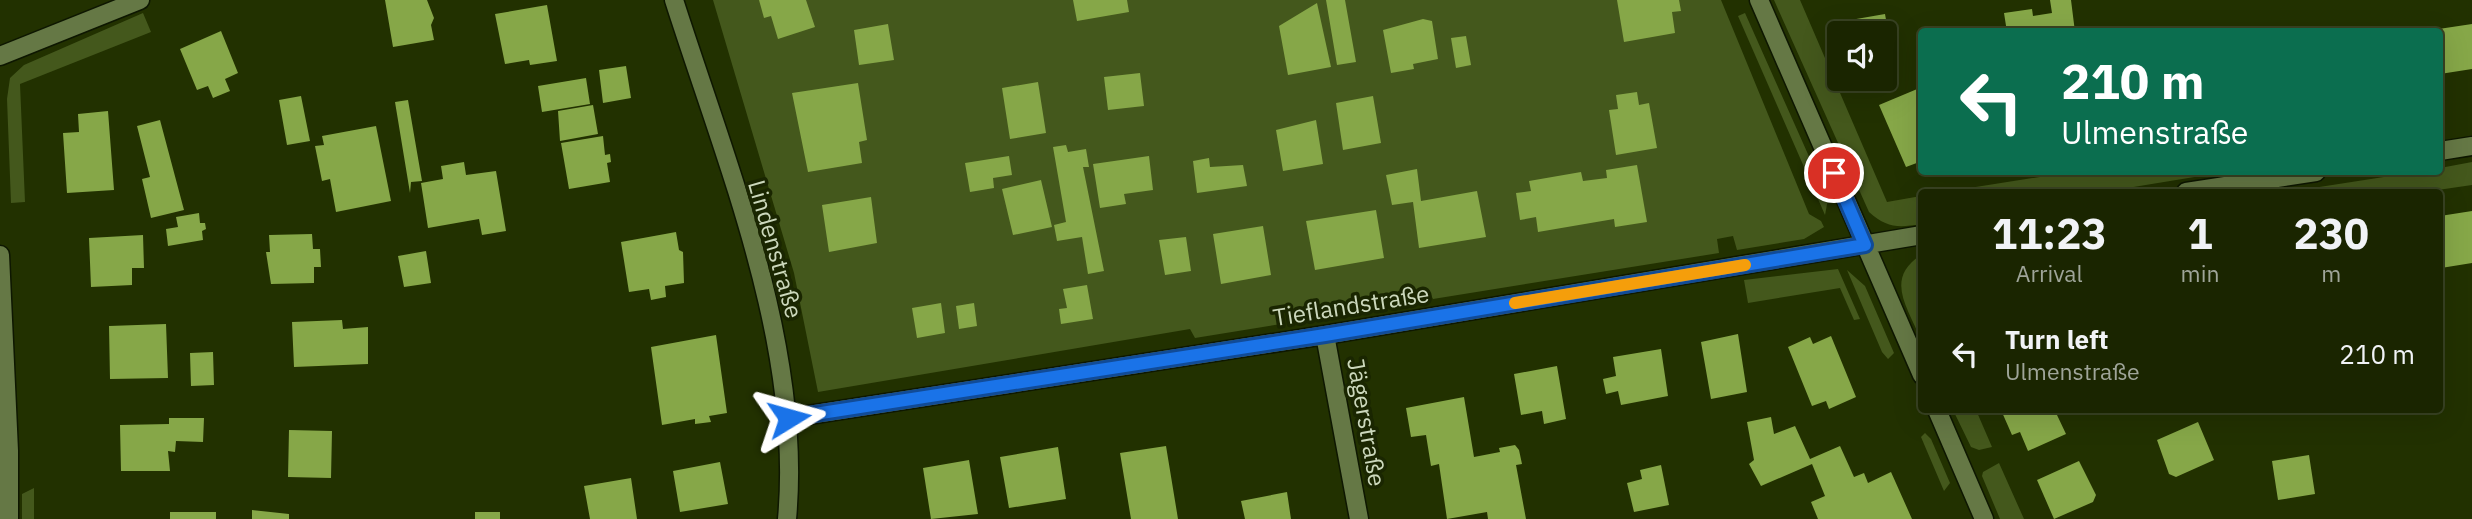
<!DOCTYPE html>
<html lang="en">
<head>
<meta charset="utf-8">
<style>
  :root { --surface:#1a2500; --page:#232d0a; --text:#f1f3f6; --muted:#9fa599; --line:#384222 }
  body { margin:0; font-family:"IBM Plex Sans",sans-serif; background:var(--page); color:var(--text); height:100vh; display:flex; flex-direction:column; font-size:26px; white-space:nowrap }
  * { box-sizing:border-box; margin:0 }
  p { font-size:23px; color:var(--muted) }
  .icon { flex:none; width:38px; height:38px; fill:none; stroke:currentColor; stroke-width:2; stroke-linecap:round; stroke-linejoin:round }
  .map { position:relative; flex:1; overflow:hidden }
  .sheet { position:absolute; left:1918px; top:189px; width:525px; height:224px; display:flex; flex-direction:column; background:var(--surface); border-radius:7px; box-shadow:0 7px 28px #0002,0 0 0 2px var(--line) }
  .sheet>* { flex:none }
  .top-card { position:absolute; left:1918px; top:28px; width:525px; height:147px; border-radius:7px; box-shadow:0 7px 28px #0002,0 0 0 2px var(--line); background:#0b6e4f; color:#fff; overflow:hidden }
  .fabs { position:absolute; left:1827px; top:21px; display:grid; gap:14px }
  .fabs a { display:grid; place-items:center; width:70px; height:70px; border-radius:7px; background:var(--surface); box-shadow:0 7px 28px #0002,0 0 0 2px var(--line); font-size:35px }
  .pin { position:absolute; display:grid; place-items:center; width:60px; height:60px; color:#fff; margin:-30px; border:4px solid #fff; border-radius:50%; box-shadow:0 2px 7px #0007 }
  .me { position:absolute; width:77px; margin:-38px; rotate:82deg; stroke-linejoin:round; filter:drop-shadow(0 0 5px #0008) }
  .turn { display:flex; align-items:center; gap:24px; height:147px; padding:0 28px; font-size:32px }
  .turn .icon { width:91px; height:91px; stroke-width:2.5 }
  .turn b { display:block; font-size:49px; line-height:60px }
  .eta { display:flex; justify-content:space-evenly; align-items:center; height:119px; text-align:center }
  .eta b { font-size:42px; font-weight:800; line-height:49px }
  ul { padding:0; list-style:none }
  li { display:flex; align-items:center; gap:21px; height:91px; padding:0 28px }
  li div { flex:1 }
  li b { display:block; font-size:26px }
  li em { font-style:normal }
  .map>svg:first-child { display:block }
  .green { fill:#44581c }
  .building { fill:#86a748 }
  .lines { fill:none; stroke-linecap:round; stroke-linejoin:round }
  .street-casing { stroke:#0e1701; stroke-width:21 }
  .secondary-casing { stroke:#0e1701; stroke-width:21 }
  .street { stroke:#657845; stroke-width:18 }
  .secondary { stroke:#657845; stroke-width:18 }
  .route-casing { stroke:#114b97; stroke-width:18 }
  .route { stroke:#1a73e8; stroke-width:12 }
  .slow { stroke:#f59e0b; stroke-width:12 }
  .labels { text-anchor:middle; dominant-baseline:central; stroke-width:7; stroke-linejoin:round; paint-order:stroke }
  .street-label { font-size:24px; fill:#ccd8bc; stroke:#1a2601 }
</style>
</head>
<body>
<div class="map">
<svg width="2472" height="519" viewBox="0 0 2472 519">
  <rect width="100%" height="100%" fill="#223100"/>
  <!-- green -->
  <path class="green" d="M713,0h1008l88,214 12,7 3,6 -20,12 -67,11 -4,-14 -16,3 2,14 -286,46 -5,-10 -42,7 -2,11 -84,13 -3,-9 -15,2 -1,11 -86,14 -5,-9 -372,63 -24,-119z
    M1774,0h26l87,202 34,-6v28c-23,4 -34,4 -52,-12z
    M143,13l8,19 -131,52 5,118 -14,1 -4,-104 3,-21 14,-13z
    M1745,13l83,186 -3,16 -87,-199z
    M2472,162v23l-48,7h-137l129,-20h24v-4z
    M2071,172h154l-122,20h-159z
    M1921,255v20l-3,1 3,9v55c-13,-33 -37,-61 0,-85z
    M1838,269l22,50 -6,1 -14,-32 -92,15 -4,-23z
    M1847,270l18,16 29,67 -6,6 -6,-7z
    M1953,410h23l16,37 -13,3 -8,-3z
    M1925,433l6,6 19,44 -6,8 -23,-54z
    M1999,463l25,56h-24l-18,-43 1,-4z
    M34,488v31h-12v-25z"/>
  <!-- building -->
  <path class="building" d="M385,0h42l7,18 -3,7 3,15 -41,7z
    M759,0h47l9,27 -37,12 -7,-23 -7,2z
    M1073,0h54l2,12 -52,9z
    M1326,0h19l11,62 -19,3z
    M1617,0h62l2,11 -9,1 3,21 -51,9z
    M2050,0h21l4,32h-68l-3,-19 28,-4 1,7 19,-3z
    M1317,3l14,64 -43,8 -9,-49z
    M547,5l10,56 -27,4 -1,-5 -24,4 -10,-50z
    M1885,14l6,34 -6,1v-16h-44l-2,-11z
    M1423,19l9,2 6,38 -25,5 1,5 -23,4 -8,-43z
    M888,24l6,36 -35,5 -5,-35z
    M2472,24v45l-32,5v-42l-8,-2z
    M221,31l17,42 -13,6 5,12 -17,7 -5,-12 -11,4 -17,-41z
    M1466,36l5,29 -15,3 -5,-30z
    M626,66l5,32 -28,5 -4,-33z
    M1140,73l4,33 -36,4 -4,-33z
    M586,78l4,26 -48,8 -4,-26z
    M1038,82l8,51 -36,6 -8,-51z
    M858,83l9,57 -8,2 3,21 -54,9 -16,-79z
    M1922,87v74l-16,6 -27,-62z
    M1637,92l2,13 10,-2 8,45 -41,7 -7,-45 9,-1 -2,-14z
    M301,96l9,45 -23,4 -8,-45z
    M1373,96l8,47 -38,7 -7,-47z
    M408,100l14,81 -11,1 -1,11 -15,-91z
    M593,105l5,29 -38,7 -2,-30z
    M108,111l6,79 -47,3 -4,-60 16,-1 -1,-18z
    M160,120l24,90 -33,8 -9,-39 8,-2 -13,-51z
    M1316,120l7,44 -40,7 -7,-41z
    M376,126l15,75 -55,11 -6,-33 -8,2 -7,-35 9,-1 -2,-9z
    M603,136l2,19 5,-1 1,8 -4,1 3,19 -41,7 -8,-46z
    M1066,145l2,7 18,-3 3,18h-6l21,104 -16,3 -6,-37 -25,4 -3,-16 12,-3 -13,-75z
    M1009,156l3,19 -19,3 1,10 -24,4 -5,-29z
    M1149,156l4,34 -29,4 2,10 -26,4 -7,-44z
    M1209,158l1,9 33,-2 4,21 -50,7 -4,-32z
    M464,162l2,13 30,-4 10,60 -24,4 -3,-16 -51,9 -7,-45 22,-4 -2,-13z
    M1637,165l10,57 -32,5 -1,-8 -76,13 -2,-15 -16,3 -4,-27 15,-2 -2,-10 52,-9 2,9 24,-3 -1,-8z
    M1417,169l4,32 56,-10 9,46 -67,11 -6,-46 -21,3 -6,-30z
    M1041,180l11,47 -39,8 -11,-46z
    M871,197l6,46 -48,9 -7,-47z
    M1376,210l8,48 -69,12 -9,-49z
    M2472,211v52l-31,5 -1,-52z
    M199,213l1,10h5l1,6 -4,2 1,9 -35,6 -2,-17 12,-2 -2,-10z
    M1263,226l8,49 -50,9 -8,-50z
    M676,232l3,18 4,2 1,31 -19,3 1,11 -15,3 -2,-11 -20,3 -8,-50z
    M312,234l1,15h7l1,18h-7v16l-43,1 -5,-32h4l-1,-17z
    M143,235l1,33h-12v17l-41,2 -2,-49z
    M1186,237l5,34 -26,4 -6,-35z
    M426,251l5,32 -27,4 -6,-31z
    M1087,285l6,34 -32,5 -2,-15 8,-1 -4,-19z
    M941,303l4,30 -28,5 -5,-30z
    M974,303l3,23 -18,3 -3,-23z
    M342,320l1,9 25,-2v37l-74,3 -2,-45z
    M166,324l2,54 -58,1 -1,-53z
    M1738,334l9,58 -36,7 -10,-57z
    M716,335l11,78 -18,3 2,6 -16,2v-5l-33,6 -11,-78z
    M1831,336l25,61 -27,12 -3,-8 -14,5 -24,-59 22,-10 3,7z
    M1661,349l7,47 -47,9 -3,-14 -12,3 -3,-15 13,-3 -3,-19z
    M213,352l1,33 -23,1 -1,-33z
    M1557,366l9,53 -22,5 -2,-13 -21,4 -7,-41z
    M1464,397l10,60 26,-5 -1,-4 16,-3 4,5 3,14 -6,1 10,54h-38l-1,-7 -40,7 -8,-55 -8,2 -5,-31 -15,2 -5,-29z
    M2001,410h63l1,2 -8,3 9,19 -38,17 -8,-19 -8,3z
    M1771,417l3,17 21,-8 15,33 30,-13 14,31 10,-4 4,10 23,-11 21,47h-94l-7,-17 14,-6 -13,-32 -51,22 -12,-22 5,-4 -7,-38z
    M169,418h35l-1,24 -27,-1 -1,11 -7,-1 2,20h-49l-1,-46 49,-1z
    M2198,422l16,38 -38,17 -7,-3 -12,-34z
    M289,430l43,1 -1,47 -43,-1z
    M1166,446l12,73h-47l-11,-66z
    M1058,447l8,52 -57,9 -9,-51z
    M2309,455l6,39 -37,6 -6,-39z
    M969,460l9,54 -47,5 -8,-51z
    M2079,461l17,34 -3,7 -39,17 -17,-39z
    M720,462l8,42 -48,8 -7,-41z
    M1661,465l8,40 -35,7 -7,-29 15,-4 -2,-9z
    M631,478l6,41h-47l-6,-33z
    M1287,492l4,27h-46l-4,-18z
    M252,510l37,4v5h-37z
    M170,512h46v7h-46z
    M475,512h25v7h-25z"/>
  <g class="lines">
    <!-- street casing -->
    <g class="street-casing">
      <path id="street" d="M1759,0l163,375
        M0,56l140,-56
        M2440,151l32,-5
        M2186,192l130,-20
        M0,255l9,196v68
        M1325,335l34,184
        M1937,410l47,109
        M789,418l536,-83 597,-100"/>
    </g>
    <!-- secondary casing -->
    <g class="secondary-casing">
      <path id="secondary" d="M674,0c52,163 129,346 113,519"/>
    </g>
    <!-- street -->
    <use href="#street" class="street"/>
    <!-- secondary -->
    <use href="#secondary" class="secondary"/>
  </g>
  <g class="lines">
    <!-- route casing -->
    <g class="route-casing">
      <path id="route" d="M789,418l536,-83 540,-90 -31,-72"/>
    </g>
    <!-- route -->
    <use href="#route" class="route"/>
    <!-- slow -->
    <path class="slow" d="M1515,303l230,-38"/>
  </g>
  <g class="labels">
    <!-- street labels -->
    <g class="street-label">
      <text transform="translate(776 249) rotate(74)">Lindenstraße</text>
      <text transform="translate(1351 305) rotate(-9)">Tieflandstraße</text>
      <text transform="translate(1367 422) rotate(80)">Jägerstraße</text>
    </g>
  </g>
</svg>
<div class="fabs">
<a><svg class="icon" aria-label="sound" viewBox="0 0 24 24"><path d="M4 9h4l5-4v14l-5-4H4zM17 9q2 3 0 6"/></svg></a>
</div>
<div class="pin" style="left:1834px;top:173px;background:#d93025"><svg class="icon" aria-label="arrive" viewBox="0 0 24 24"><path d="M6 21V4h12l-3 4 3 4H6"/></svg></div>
<svg class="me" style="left:789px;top:418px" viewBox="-20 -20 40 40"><path d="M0-17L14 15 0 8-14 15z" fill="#1a73e8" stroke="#fff" stroke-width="4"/></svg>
<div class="top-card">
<div class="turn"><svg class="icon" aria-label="left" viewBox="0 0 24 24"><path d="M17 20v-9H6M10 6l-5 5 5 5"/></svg><div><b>210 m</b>Ulmenstraße</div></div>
</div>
<section class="sheet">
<div class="eta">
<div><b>11:23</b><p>Arrival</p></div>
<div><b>1</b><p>min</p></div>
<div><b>230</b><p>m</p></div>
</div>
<ul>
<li><svg class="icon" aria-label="left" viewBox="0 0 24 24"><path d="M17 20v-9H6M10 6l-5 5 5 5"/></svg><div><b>Turn left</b><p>Ulmenstraße</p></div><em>210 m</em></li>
</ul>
</section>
</div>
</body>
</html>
